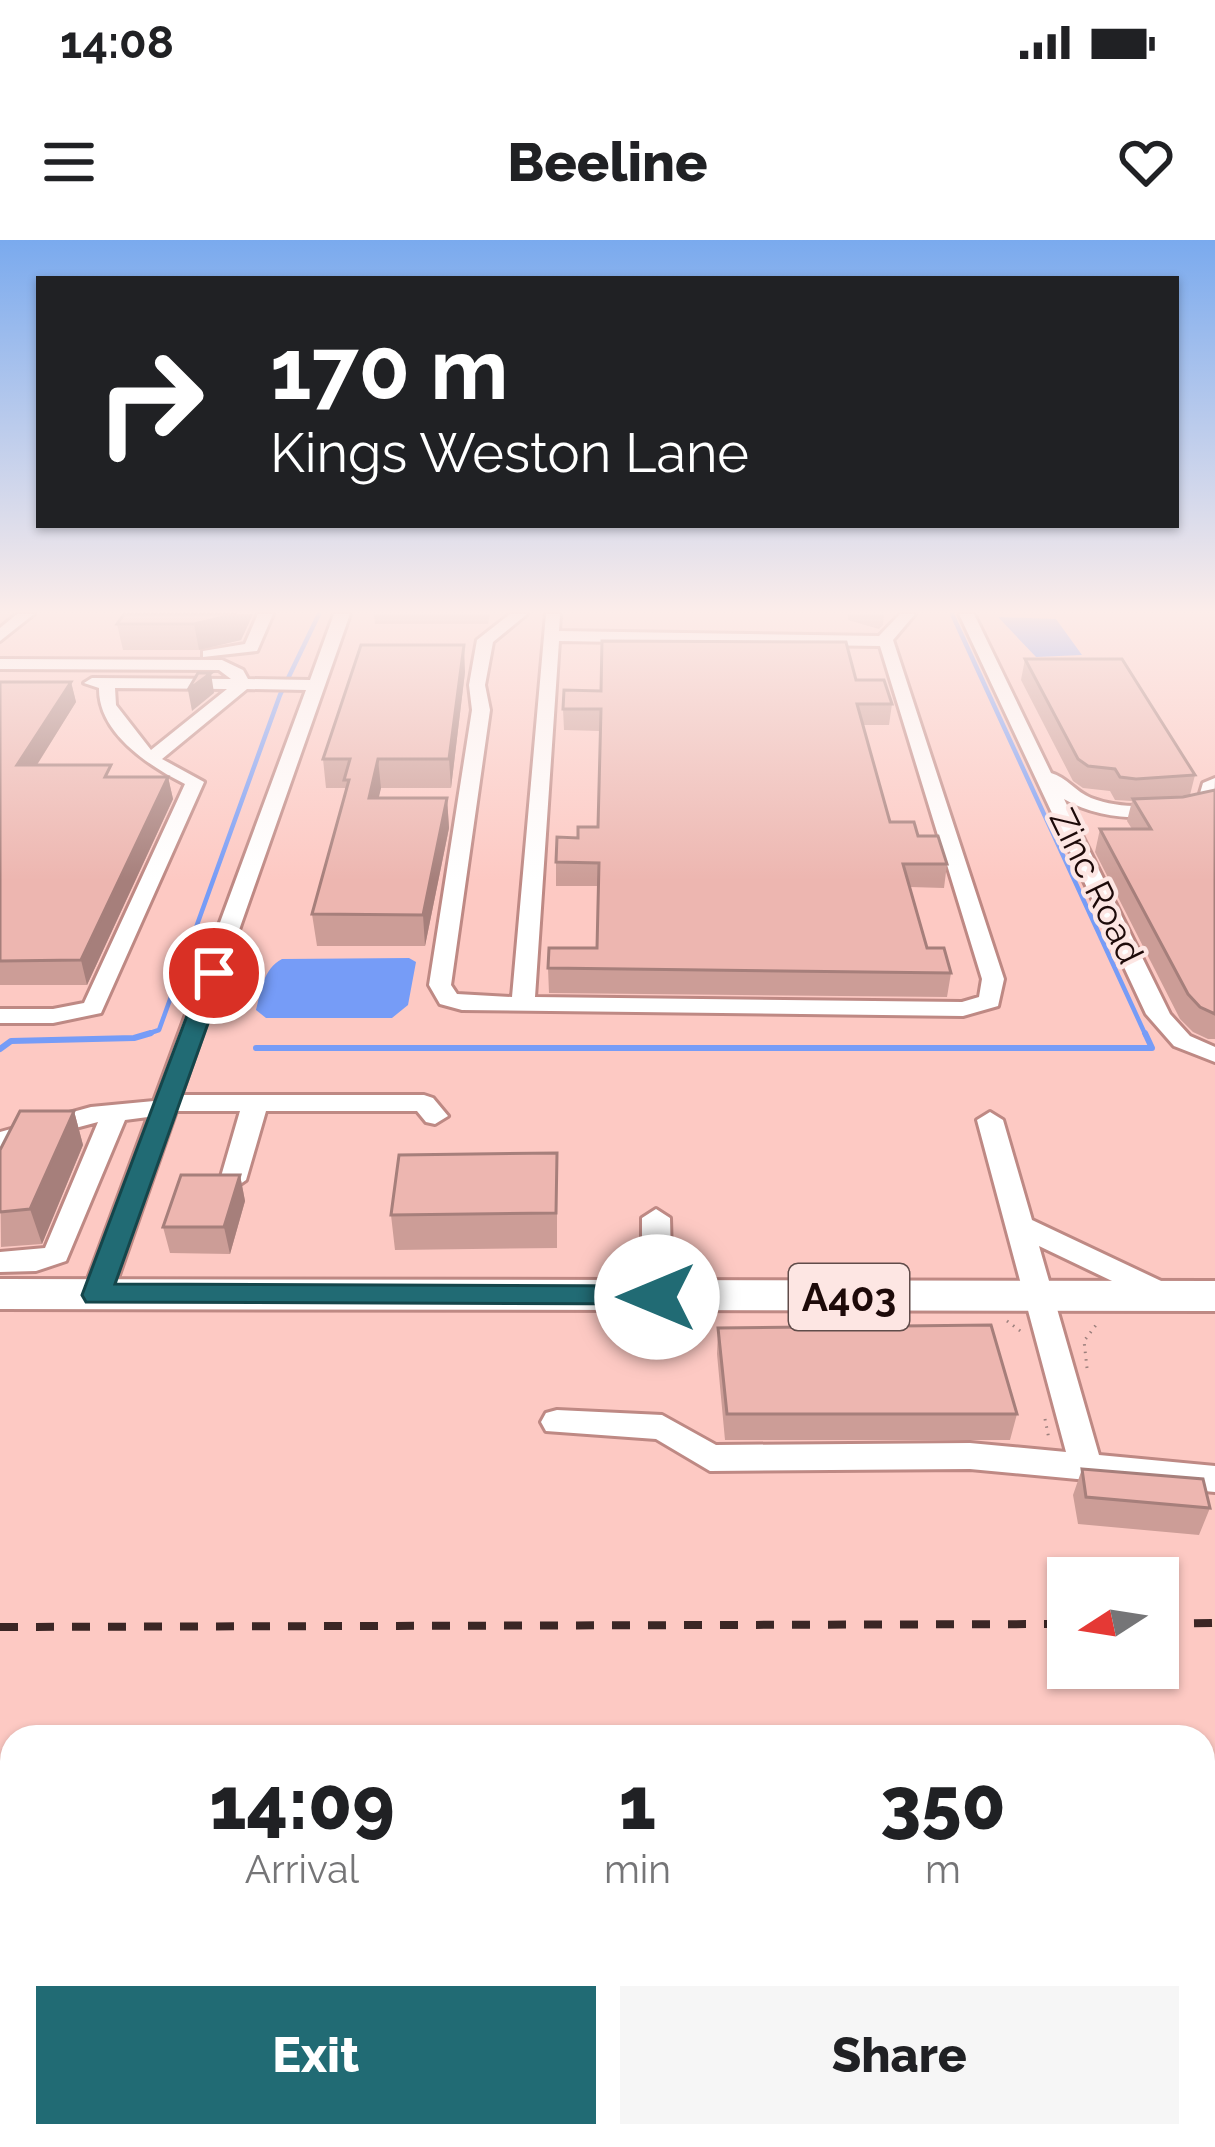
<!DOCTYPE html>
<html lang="en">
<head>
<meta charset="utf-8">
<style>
  :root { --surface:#fff; --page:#f6f6f6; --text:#202124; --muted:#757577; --accent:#216b74 }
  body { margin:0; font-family:Raleway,sans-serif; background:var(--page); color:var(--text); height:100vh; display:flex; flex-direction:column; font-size:45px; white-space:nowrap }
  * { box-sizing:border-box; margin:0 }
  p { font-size:39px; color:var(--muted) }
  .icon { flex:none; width:66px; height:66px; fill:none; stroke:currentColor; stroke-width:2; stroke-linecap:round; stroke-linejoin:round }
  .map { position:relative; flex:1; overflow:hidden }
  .panel { position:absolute; left:0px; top:1485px; width:1215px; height:423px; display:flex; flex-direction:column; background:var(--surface); border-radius:36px 36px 0 0; box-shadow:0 3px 9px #0004 }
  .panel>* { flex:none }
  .guide { position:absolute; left:36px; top:36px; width:1143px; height:252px; border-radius:0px; box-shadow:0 3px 9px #0004; background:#202124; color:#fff; overflow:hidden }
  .needle { width:78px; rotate:258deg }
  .tools { position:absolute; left:1047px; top:1317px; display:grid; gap:24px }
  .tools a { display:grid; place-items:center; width:132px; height:132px; border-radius:0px; background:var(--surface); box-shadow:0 3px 9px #0004; font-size:60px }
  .pin { position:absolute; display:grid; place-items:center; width:102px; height:102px; color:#fff; margin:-51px; border:6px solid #fff; border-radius:50%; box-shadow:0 3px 12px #0007 }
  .me { position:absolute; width:132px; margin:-66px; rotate:270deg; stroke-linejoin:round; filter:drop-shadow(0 0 9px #0008) }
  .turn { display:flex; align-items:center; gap:42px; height:252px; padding:0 36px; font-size:54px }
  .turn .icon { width:156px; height:156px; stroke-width:2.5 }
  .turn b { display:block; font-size:84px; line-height:102px }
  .eta { display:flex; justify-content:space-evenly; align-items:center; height:204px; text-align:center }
  .eta b { font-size:72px; font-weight:800; line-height:84px }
  .button { display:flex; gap:24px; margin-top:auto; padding:24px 36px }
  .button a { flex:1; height:138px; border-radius:0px; background:var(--accent); color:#fff; font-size:48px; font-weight:800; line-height:138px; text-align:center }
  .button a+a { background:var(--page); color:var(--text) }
  .status { display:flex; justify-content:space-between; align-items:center; height:84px; padding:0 60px; background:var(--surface); direction:ltr }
  .status svg { height:33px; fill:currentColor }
  header { display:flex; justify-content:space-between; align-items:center; height:156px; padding:0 36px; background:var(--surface); font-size:54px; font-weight:800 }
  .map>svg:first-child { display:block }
  .built { fill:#fdc9c3; fill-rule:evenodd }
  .water { fill:#769cf7 }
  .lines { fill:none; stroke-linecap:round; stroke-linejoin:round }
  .stream-far1 { stroke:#769cf7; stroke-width:4.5 }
  .stream { stroke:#769cf7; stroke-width:6 }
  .minor-casing { stroke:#be8984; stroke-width:6 }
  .highway-casing { stroke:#be8984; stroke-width:6 }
  .path { stroke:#9c807d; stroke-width:3; stroke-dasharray:1.5 6; stroke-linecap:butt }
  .minor { fill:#fff; fill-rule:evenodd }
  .highway { fill:#fff; fill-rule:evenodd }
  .rail { stroke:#3b2625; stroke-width:8; stroke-dasharray:18 18; stroke-linecap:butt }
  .wall { fill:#cc9d97 }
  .shaded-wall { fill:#a67f7b }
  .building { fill:#edb6b0; stroke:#a67f7b; stroke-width:3 }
  .route { fill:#216b74; stroke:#15464b; stroke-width:3 }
  .labels { text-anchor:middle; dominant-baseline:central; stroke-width:9; stroke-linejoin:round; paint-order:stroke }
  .far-street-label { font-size:36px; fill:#1d0a09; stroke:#fde6e3 }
  .shield { fill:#fde6e3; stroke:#604c4a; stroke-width:3 }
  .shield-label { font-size:39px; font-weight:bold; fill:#1d0a09 }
</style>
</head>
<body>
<div class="status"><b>14:08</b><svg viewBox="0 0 49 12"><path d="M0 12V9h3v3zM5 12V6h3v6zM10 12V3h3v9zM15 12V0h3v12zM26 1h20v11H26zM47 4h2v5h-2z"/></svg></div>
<header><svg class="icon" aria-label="menu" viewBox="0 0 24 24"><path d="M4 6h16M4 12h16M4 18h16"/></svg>Beeline<svg class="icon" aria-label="heart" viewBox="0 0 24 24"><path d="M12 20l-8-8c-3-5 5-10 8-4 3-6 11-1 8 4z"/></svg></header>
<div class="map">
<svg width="1215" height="1907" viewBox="0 0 1215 1907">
  <rect width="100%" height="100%" fill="#f8d6d1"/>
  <!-- built -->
  <path class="built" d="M0,374h1215v1533h-1215zM1068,1338h90v90h-90zM12,1497h1191v399h-1191z"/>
  <!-- water -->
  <path class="water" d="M998,377l58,2 26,36 -46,2z
    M409,718l7,4 -8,43 -16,13h-126l-10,-8c5,-19 7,-41 26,-51z"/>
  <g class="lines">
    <!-- stream-far1 -->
    <path class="stream-far1" d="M952,374l194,422
      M141,796l18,-6 121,-335 39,-81"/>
    <!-- stream -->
    <path class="stream" d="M256,808h896l-7,-15
      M0,809l11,-8 123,-3 17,-5"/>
    <!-- minor casing -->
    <g class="minor-casing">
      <path id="minor" d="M17,374h17l-34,27v-13z
        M258,374h15l-16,37 -54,6v-6l42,-7z
        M334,374h16l-169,481h243l9,3 15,18 -13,8 -9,-2 -9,-11h-151l-20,69 -13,9 -13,-9 20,-69h-64l-64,184 -5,7h-20l-5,-7 66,-178 -23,3 -59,141 -30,10 -36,1v-20l45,-4 53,-126 -98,26v-16l91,-25 63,-6 152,-411 -59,-1 -85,70 42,23 -103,231 -48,10h-53v-14h53l31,-6 101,-219c-36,-18 -87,-51 -86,-96l-15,-5 8,-5 139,1 -12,-9 -219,-1v-10l222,1 21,10 5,9 62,1zM115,448l112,1 -76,61 -35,-45z
        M510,374h17l-34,28 -8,43 5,25 -39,275 6,9 55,3 34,-383h14l-1,17 320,5 21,-22h15l-22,26 111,339 -6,27 -35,10 -501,-6 -22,-6 -11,-19 43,-275 -3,-25 8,-45zM559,401l321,5 102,333 -3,18 -17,5 -427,-5z
        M959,374h15l77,159c15,4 25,19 40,25 33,13 74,8 107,2l5,-17 12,-5 -1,30c-48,11 -106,17 -150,-9l106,215 20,22 25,11v15l-41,-16 -28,-32z
        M990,872l13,8 29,100 146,69 5,7 -5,7h-20l-119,-57 60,209 116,11v26l-245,-23 -260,2 -54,-32 -110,-8 -5,-9 5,-9 11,-3 105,5 54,30 254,-2 96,9 -89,-332z
        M656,969l14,9 2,79 -5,7h-20l-5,-7v-79z"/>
    </g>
    <!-- highway casing -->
    <g class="highway-casing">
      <path id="highway" d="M0,1039l1215,2v30l-1215,-2z"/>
    </g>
    <!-- path -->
    <path class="path" d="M1007,1081l16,12
      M1087,1128l-3,-27 15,-20
      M1045,1179l4,20"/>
    <!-- minor -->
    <use href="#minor" class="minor"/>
    <!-- highway -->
    <use href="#highway" class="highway"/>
    <!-- rail -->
    <path class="rail" d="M1158,1384l57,-1
      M0,1387l1068,-3"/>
  </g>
  <!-- wall -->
  <path class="wall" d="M124,374h129l-12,26 -42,10h-76l-6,-26z
    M374,374h116l-2,10h-113z
    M848,374h36l-1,11 -4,4 -31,-9z
    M1025,419l170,116 -5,20 25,-5v249h-7l-15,-7 -13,-13 -85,-167 5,-23h32l-5,-8 5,-20 -17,-1 -5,-9 -27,-3 -10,-7 -52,-101z
    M465,432l-14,116h-70l-3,10h69l2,30 -24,118h-108l-5,-32 34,-123 -1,-3h-19l-3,-29z
    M856,440l36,24 -3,21h-26l27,97 28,14 29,28 -3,24 -34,-1 17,61 24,25 -4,24 -398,-4 -1,-25 49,-20 1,-62h-42v-24l22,-24 20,-11 2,-96 -36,-1 -1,-21 38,-18z
    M0,442h71l5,20 -39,63 77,12h54l5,22 -86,186h-87z
    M74,871l9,34 -41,99 -41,3 -1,-97z
    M557,913v95l-162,2 -4,-35z
    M240,935l5,26 -15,53 -60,-1 -7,-26z
    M718,1088l299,86 -7,26h-285l-8,-86z
    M1082,1229l128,39 -11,27 -121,-11 -5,-29z
    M829,1896h68l-4,11h-62z
    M1089,1896h114l12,11h-133z"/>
  <!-- shaded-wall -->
  <path class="shaded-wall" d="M237,374h16l-12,26 -42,10 -5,-26z
    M464,405l1,27 -14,116 -2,-29z
    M211,433l3,20 -22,18 -4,-21z
    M71,442l5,20 -53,85 -6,-22z
    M378,519l3,29 -9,40 -3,-30z
    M168,537l5,22 -86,186 -6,-25z
    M447,558l2,30 -24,118 -2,-31z
    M74,871l9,34 -41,99 -12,-35z
    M240,935l5,26 -15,53 -6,-27z"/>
  <!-- building -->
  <path class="building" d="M124,374h113l-43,10h-77z
    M602,401l244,1 10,38h28l8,24h-35l33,118h24l4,14h20l9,28h-44l24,84h17l7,25 -403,-5 1,-20h48l2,-85 -43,-1 1,-25 21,1v-11h20l3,-118h-38l1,-19 37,1z
    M361,405h103l-15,114h-71l-9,39h78l-24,117 -111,-1 37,-134h-5l6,-21h-27z
    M1025,419h97l73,116 -59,4 -16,-2 -5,-8 -27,-3 -10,-7z
    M198,433h13l-23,17z
    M0,442h71l-54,83h94l-6,12h63l-87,183 -81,1z
    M1215,550v224l-15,-7 -12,-13 -88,-165h51l-18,-30 50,-2z
    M20,871h54l-44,98 -30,3v-62z
    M557,913l-1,60 -165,2 8,-60z
    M181,935h59l-16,52h-61z
    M991,1085l26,89h-290l-9,-86z
    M1082,1229l121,10 7,29 -124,-11z
    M1215,1684v141l-4,11 -8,7v-130l2,1 -2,-4v-25z
    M1215,1867v40h-113l-4,-11h105v-27z
    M839,1896h38l-37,5z"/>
  <!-- sky -->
  <linearGradient id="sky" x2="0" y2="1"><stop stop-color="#7aaaee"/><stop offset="0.58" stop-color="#fcedea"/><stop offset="1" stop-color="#fcedea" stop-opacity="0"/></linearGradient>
  <rect width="1215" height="641" fill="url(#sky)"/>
  <!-- route -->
  <path class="route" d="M214,726l12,7 -111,311 542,2 10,3 5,8 -5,7 -581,-2 -4,-7 121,-322z"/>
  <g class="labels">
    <!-- far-street labels -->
    <g class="far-street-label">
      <text transform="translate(1097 646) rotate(64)">Zinc Road</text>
    </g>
    <!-- shield labels -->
    <rect class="shield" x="789" y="1024" width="120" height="66" rx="9"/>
    <g class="shield-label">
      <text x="849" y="1057">A403</text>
    </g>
  </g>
</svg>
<div class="tools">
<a><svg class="needle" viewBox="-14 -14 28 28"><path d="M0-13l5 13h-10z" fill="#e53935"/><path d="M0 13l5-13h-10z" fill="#757577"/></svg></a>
</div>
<div class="pin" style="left:214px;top:733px;background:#d93025"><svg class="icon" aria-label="arrive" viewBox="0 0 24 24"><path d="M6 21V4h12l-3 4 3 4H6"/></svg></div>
<svg class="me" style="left:657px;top:1057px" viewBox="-20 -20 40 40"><circle r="19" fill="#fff"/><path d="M0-13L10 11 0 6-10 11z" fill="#216b74"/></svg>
<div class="guide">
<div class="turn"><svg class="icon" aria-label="right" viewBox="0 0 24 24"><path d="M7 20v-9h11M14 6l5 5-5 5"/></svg><div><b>170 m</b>Kings Weston Lane</div></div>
</div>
<section class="panel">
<div class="eta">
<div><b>14:09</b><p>Arrival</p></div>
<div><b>1</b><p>min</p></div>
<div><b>350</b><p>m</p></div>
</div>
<div class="button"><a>Exit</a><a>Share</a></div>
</section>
</div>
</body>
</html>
